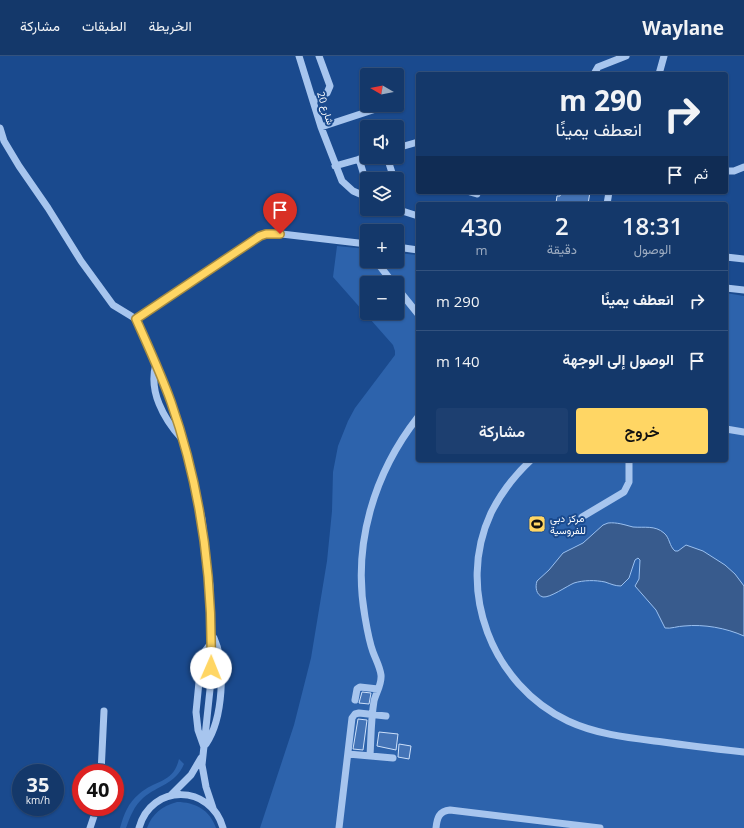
<!DOCTYPE html>
<html lang="ar">
<head>
<meta charset="utf-8">
<style>
  :root { --surface:#14386a; --page:#1d3f70; --text:#f1f3f6; --muted:#9dacc1; --line:#33527e; --accent:#ffd664 }
  body { margin:0; font-family:"Open Sans",Vazirmatn,sans-serif; background:var(--page); color:var(--text); direction:rtl; height:100vh; display:flex; flex-direction:column; font-size:15px; white-space:nowrap }
  * { box-sizing:border-box; margin:0 }
  p { font-size:13px; color:var(--muted) }
  .icon { flex:none; width:22px; height:22px; fill:none; stroke:currentColor; stroke-width:2; stroke-linecap:round; stroke-linejoin:round }
  .map { position:relative; flex:1; overflow:hidden; direction:ltr }
  .drawer { position:absolute; left:416px; top:146px; width:312px; height:260px; display:flex; flex-direction:column; background:var(--surface); border-radius:4px; box-shadow:0 1px 3px #0004,0 0 0 1px var(--line); direction:rtl }
  .drawer>* { flex:none }
  .hud { position:absolute; left:416px; top:16px; width:312px; height:122px; border-radius:4px; box-shadow:0 1px 3px #0004,0 0 0 1px var(--line); direction:rtl; background:#14386a; color:var(--text); overflow:hidden }
  .needle { width:26px; rotate:279deg }
  .buttons { position:absolute; left:360px; top:12px; display:grid; gap:8px }
  .buttons a { display:grid; place-items:center; width:44px; height:44px; border-radius:4px; background:var(--surface); box-shadow:0 1px 3px #0004,0 0 0 1px var(--line); font-size:20px }
  .speed { position:absolute; left:12px; top:708px; display:flex; gap:8px; font-size:20px; font-weight:700; text-align:center }
  .speed>* { display:grid; place-content:center; width:52px; height:52px; border-radius:50%; background:var(--surface); box-shadow:0 1px 3px #0004,0 0 0 1px var(--line); line-height:1 }
  .speed small { font-size:10px; font-weight:400 }
  .speed .limit { border:6px solid #d22; background:#fff; color:#111 }
  .pin { position:absolute; display:grid; place-items:center; width:34px; height:34px; color:#fff; margin:-41px -17px; border-radius:50% 50% 50% 0; rotate:-45deg; box-shadow:0 0 4px #0007 }
  .pin .icon { rotate:45deg }
  .me { position:absolute; width:44px; margin:-22px; rotate:1deg; stroke-linejoin:round; filter:drop-shadow(0 0 3px #0008) }
  .turn { display:flex; align-items:center; gap:14px; height:84px; padding:0 20px; font-size:18px }
  .turn .icon { width:52px; height:52px; stroke-width:2.5 }
  .turn b { display:block; font-size:28px; line-height:34px }
  .then { display:flex; align-items:center; height:38px; padding:0 20px; background:#0003; gap:8px; font-size:15px }
  .eta { display:flex; justify-content:space-evenly; align-items:center; height:68px; text-align:center }
  .eta b { font-size:24px; font-weight:600; line-height:28px }
  .primary-button { display:flex; gap:8px; margin-top:auto; padding:8px 20px }
  .primary-button a { flex:1; height:46px; border-radius:4px; background:var(--accent); color:#111; font-size:16px; font-weight:600; line-height:46px; text-align:center }
  .primary-button a+a { background:var(--page); color:var(--text) }
  ul { padding:0; list-style:none }
  li { display:flex; align-items:center; gap:12px; height:60px; padding:0 20px; border-top:1px solid var(--line) }
  li div { flex:1 }
  li b { display:block; font-size:15px }
  li em { font-style:normal }
  header { display:flex; align-items:center; gap:24px; box-sizing:border-box; height:56px; padding:0 20px; background:var(--surface); border-bottom:1px solid var(--line) }
  header strong { font-size:19px }
  nav { display:flex; gap:22px; margin-inline-start:auto; font-size:14px }
  .map>svg:first-child { display:block }
  .green { fill:#2d63ac; fill-rule:evenodd }
  .water { fill:#385b8d; stroke:#9ac0f0 }
  .building { fill:#4373b6; stroke:#cde0fa }
  .lines { fill:none; stroke-linecap:round; stroke-linejoin:round }
  .minor { stroke:#a7c5ee; stroke-width:7 }
  .route-casing { stroke:#a68b41; stroke-width:10 }
  .route { stroke:#ffd664; stroke-width:7 }
  .labels { text-anchor:middle; dominant-baseline:central; stroke-width:4; stroke-linejoin:round; paint-order:stroke }
  .street-label { font-size:10px; fill:#fff; stroke:#1a4a8e }
  .poi-label { font-size:10px; fill:#fff; stroke:#1a4a8e; text-anchor:start }
</style>
</head>
<body>
<header>
<strong>Waylane</strong>
<nav><a>الخريطة</a><a>الطبقات</a><a>مشاركة</a></nav>
</header>
<div class="map">
<svg width="744" height="772" viewBox="0 0 744 772">
  <rect width="100%" height="100%" fill="#1a4a8e"/>
  <!-- green -->
  <path class="green" d="M337,190l30,3v12h30v-8l21,2v205h308v-167l18,3v532h-484l34,-103 17,-67 16,-97 5,-50 1,-39 5,-26 10,-25 7,-13 40,-53v-4l-2,-6 -60,-68zM367,227h30v30h-30z
    M179,703l5,5c-9,21 -26,21 -41,34 -9,8 -13,19 -17,30h-6c4,-14 8,-25 19,-34 17,-15 34,-10 40,-35z
    M177,746c18,0 33,8 39,26h-69c5,-14 15,-22 30,-26z"/>
  <!-- water -->
  <path class="water" d="M608,467c9,-1 17,2 25,4 11,1 22,-2 31,6 6,5 5,13 11,18h3l8,-6 17,6 22,14 10,9 9,12v50c-18,-8 -40,-12 -60,-10 -6,0 -13,3 -19,2l-9,-18 -21,-24 4,-7 1,-19 -2,-2 -3,2 -6,18 -8,8c-6,0 -10,-2 -16,-4 -10,-2 -21,-2 -31,1 -7,3 -24,15 -31,14 -7,-2 -8,-10 -6,-16l12,-11 14,-17 20,-10 20,-18z"/>
  <!-- building -->
  <path class="building" d="M561,136h29l-2,12 -32,-1 1,-7h3z
    M362,636l9,1 -2,11 -10,-1z
    M358,663l9,1 -4,30 -10,-1z
    M379,676l19,2 -2,16 -19,-4z
    M399,688l12,2 -2,13 -11,-2z"/>
  <g class="lines">
    <!-- minor -->
    <path class="minor" d="M299,0l22,71 21,54 11,10 14,6
      M594,18l4,-7 28,-11
      M659,18l5,-18
      M313,45l14,-8 3,-7 -11,-30
      M321,71l67,-22
      M0,72l4,13 15,25 29,42 33,53 32,44 23,14 27,62 16,44 10,35 13,59 8,67 1,47v47l-9,85 4,22 7,21
      M397,92l21,-6
      M387,101l7,22
      M359,103l7,23
      M335,110l32,-9
      M726,115h8l10,-4
      M470,136l7,2
      M607,148l2,-12
      M396,153l22,7
      M397,191l21,3
      M726,201l18,2
      M376,205l17,22
      M397,232l21,26
      M726,232l18,2
      M136,263l118,-79 12,-6 7,-1 94,11
      M156,308c-8,27 8,55 25,74
      M726,373l18,3
      M531,404c-16,15 -30,33 -40,53 -36,77 1,172 77,208 30,14 63,17 95,21 27,4 54,7 81,10
      M582,461l42,-25 5,-10v-22
      M355,644l2,-11 3,-2 18,2
      M206,688c17,-25 20,-79 8,-106
      M204,691l-6,-17 -2,-18 5,-50 4,-11 6,-8
      M348,698l45,4
      M370,700c1,-18 1,-37 4,-55 2,-8 8,-17 7,-26 -1,-8 -5,-15 -8,-23 -4,-11 -6,-23 -8,-35 -13,-72 9,-144 53,-200
      M101,717l3,-62
      M171,739l20,-20 10,-17
      M90,772l7,-21
      M139,772c12,-45 72,-44 84,0
      M339,772l13,-110 3,-4 4,-1 27,3
      M436,772c1,-10 3,-17 14,-18l150,18"/>
  </g>
  <g class="lines">
    <!-- route casing -->
    <g class="route-casing">
      <path id="route" d="M211,612c2,-90 -10,-180 -40,-266 -10,-28 -23,-56 -35,-83l124,-83 6,-2h14"/>
    </g>
    <!-- route -->
    <use href="#route" class="route"/>
  </g>
  <!-- icons -->
  <defs>
    <g id="stadium-square" transform="scale(0.9)"><rect x="-9" y="-9" width="18" height="18" rx="4" fill="#ffd664" stroke="#1a4a8e"/><path d="M0-5a6.5 5 0 1 0 0 10a6.5 5 0 1 0 0-10ZM-3.5-1.8h7v3.6h-7Z" fill="#111"/></g>
  </defs>
  <g fill-rule="evenodd">
    <use href="#stadium-square" x="537" y="468"/>
  </g>
  <g class="labels">
    <!-- street labels -->
    <g class="street-label">
      <text transform="translate(326 52) rotate(72)">شارع 20</text>
    </g>
    <!-- poi labels -->
    <g class="poi-label">
      <text x="550" y="462">مركز دبي<tspan x="550" dy="12">للفروسية</tspan></text>
    </g>
  </g>
</svg>
<div class="buttons">
<a><svg class="needle" viewBox="-14 -14 28 28"><path d="M0-13l5 13h-10z" fill="#e53935"/><path d="M0 13l5-13h-10z" fill="#9dacc1"/></svg></a>
<a><svg class="icon" aria-label="sound" viewBox="0 0 24 24"><path d="M4 9h4l5-4v14l-5-4H4zM17 9q2 3 0 6"/></svg></a>
<a><svg class="icon" aria-label="layers" viewBox="0 0 24 24"><path d="M12 4l9 5-9 5-9-5zM3 14l9 5 9-5"/></svg></a>
<a>+</a>
<a>−</a>
</div>
<div class="speed"><div>35<small>km/h</small></div><div class="limit">40</div></div>
<div class="pin" style="left:280px;top:178px;background:#d93025"><svg class="icon" aria-label="arrive" viewBox="0 0 24 24"><path d="M6 21V4h12l-3 4 3 4H6"/></svg></div>
<svg class="me" style="left:211px;top:612px" viewBox="-20 -20 40 40"><circle r="19" fill="#fff"/><path d="M0-13L10 11 0 6-10 11z" fill="#ffd664"/></svg>
<div class="hud">
<div class="turn"><svg class="icon" aria-label="right" viewBox="0 0 24 24"><path d="M7 20v-9h11M14 6l5 5-5 5"/></svg><div><b>290 m</b>انعطف يمينًا</div></div>
<div class="then">ثم<svg class="icon" aria-label="arrive" viewBox="0 0 24 24"><path d="M6 21V4h12l-3 4 3 4H6"/></svg></div>
</div>
<section class="drawer">
<div class="eta">
<div><b>18:31</b><p>الوصول</p></div>
<div><b>2</b><p>دقيقة</p></div>
<div><b>430</b><p>m</p></div>
</div>
<ul>
<li><svg class="icon" aria-label="right" viewBox="0 0 24 24"><path d="M7 20v-9h11M14 6l5 5-5 5"/></svg><div><b>انعطف يمينًا</b></div><em>290 m</em></li>
<li><svg class="icon" aria-label="arrive" viewBox="0 0 24 24"><path d="M6 21V4h12l-3 4 3 4H6"/></svg><div><b>الوصول إلى الوجهة</b></div><em>140 m</em></li>
</ul>
<div class="primary-button"><a>خروج</a><a>مشاركة</a></div>
</section>
</div>
</body>
</html>
